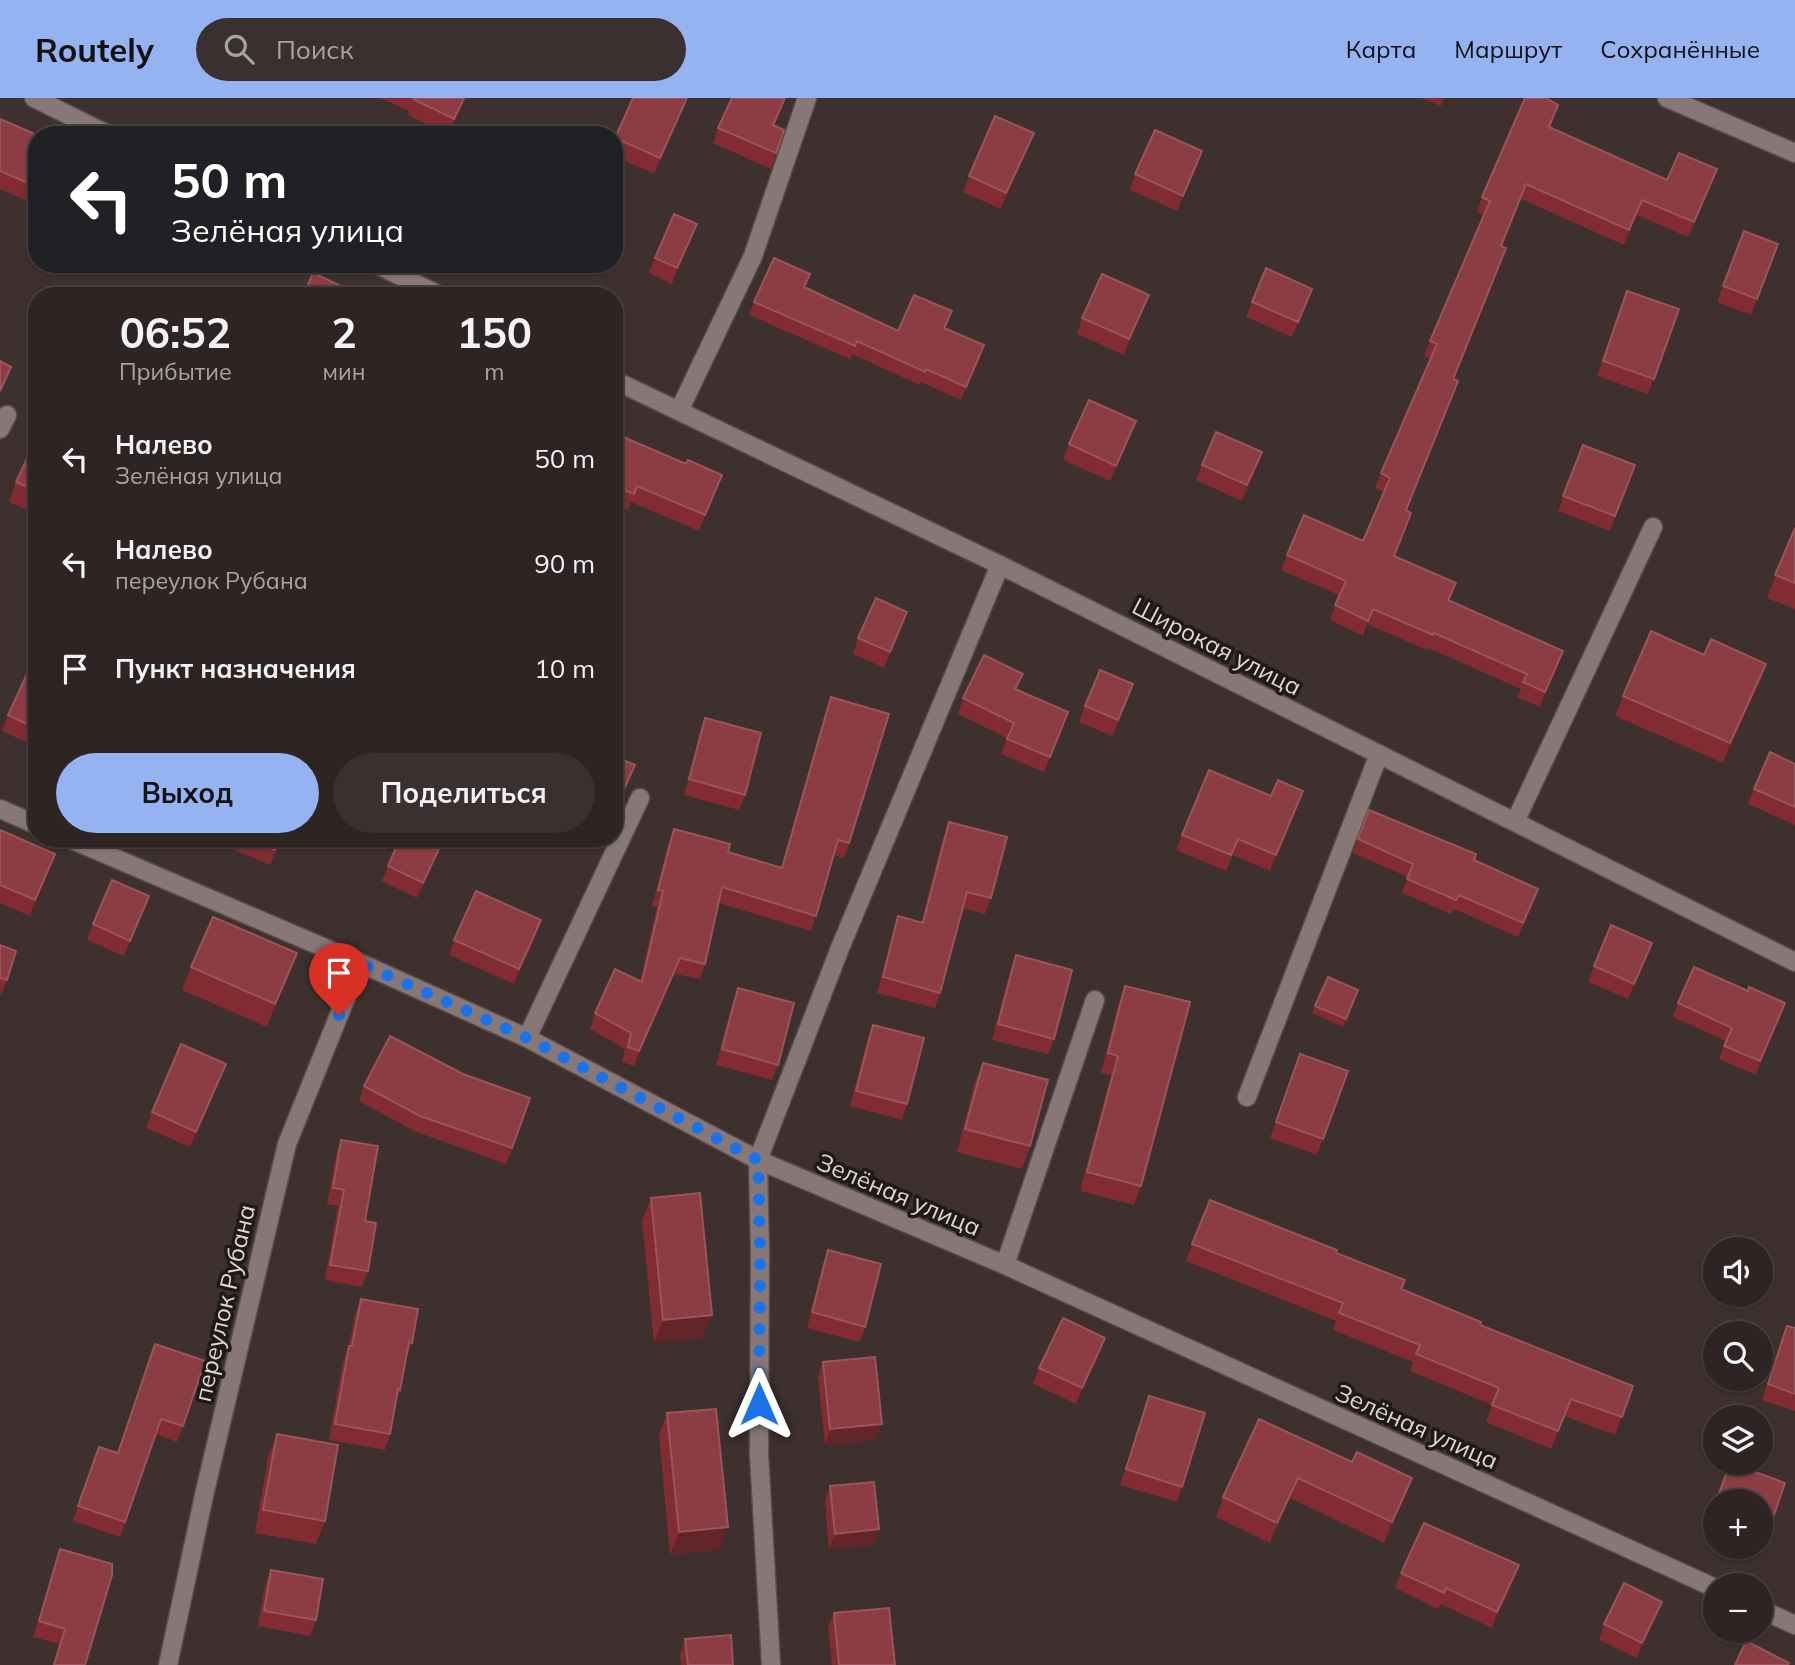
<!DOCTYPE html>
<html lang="ru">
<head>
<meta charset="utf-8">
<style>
  :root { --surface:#2e2423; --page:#3a3030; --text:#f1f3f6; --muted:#a7a4a6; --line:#494141; --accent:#95b2f1 }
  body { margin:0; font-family:Mulish,sans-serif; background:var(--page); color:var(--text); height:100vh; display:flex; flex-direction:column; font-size:26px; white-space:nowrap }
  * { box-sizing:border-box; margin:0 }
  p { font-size:23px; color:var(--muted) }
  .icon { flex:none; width:38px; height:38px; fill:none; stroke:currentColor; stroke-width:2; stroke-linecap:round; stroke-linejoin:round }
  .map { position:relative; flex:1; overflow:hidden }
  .sheet { position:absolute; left:28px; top:189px; width:595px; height:560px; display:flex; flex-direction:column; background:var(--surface); border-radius:28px; box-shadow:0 2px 5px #0004,0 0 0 2px var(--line) }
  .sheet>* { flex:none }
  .hud { position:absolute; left:28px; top:28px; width:595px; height:147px; border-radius:28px; box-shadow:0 2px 5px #0004,0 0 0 2px var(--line); background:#202124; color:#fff; overflow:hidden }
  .controls { position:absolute; left:1703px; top:1139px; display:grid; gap:14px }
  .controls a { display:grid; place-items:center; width:70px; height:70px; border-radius:50%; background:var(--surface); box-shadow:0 2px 5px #0004,0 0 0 2px var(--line); font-size:35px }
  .pin { position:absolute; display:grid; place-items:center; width:60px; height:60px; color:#fff; margin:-72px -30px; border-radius:50% 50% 50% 0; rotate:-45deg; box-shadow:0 0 7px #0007 }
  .pin .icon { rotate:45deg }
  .me { position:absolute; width:77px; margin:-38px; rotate:0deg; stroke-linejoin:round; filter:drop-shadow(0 0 5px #0008) }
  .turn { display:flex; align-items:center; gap:24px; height:147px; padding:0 28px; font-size:32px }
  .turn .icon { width:91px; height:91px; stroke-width:2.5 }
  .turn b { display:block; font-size:49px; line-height:60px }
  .eta { display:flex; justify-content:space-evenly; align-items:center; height:119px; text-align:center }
  .eta b { font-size:42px; font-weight:700; line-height:49px }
  .button { display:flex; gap:14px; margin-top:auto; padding:14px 28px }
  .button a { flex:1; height:80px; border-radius:42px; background:var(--accent); color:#111; font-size:28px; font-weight:700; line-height:80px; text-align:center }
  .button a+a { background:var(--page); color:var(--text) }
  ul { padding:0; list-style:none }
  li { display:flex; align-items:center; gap:21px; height:105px; padding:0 28px }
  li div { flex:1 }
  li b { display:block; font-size:26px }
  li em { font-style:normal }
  header { display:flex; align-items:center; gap:42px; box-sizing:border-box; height:98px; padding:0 35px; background:var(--accent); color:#111 }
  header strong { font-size:33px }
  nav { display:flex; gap:38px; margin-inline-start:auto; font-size:24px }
  .search { width:490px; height:63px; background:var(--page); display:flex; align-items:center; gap:18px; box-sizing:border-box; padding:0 24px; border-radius:38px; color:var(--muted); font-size:26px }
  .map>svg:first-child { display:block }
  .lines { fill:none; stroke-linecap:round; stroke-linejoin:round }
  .minor-casing { stroke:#584d4c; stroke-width:21 }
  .minor { stroke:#877877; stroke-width:18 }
  .wall { fill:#822b31 }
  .shaded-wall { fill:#622529 }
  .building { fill:#8c3d43; stroke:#99555a; stroke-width:2 }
  .route { stroke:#1a73e8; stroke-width:12; stroke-dasharray:0 21.6 }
  .labels { text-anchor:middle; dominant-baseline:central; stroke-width:7; stroke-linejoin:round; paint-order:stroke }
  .street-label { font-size:24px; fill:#dfd6d5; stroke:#1f1a19 }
</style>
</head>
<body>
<header>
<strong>Routely</strong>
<div class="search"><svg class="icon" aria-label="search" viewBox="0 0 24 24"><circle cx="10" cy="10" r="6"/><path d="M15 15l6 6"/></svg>Поиск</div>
<nav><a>Карта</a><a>Маршрут</a><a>Сохранённые</a></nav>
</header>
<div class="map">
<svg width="1795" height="1567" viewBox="0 0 1795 1567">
  <rect width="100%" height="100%" fill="#3d302f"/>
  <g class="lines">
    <!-- minor casing -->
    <g class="minor-casing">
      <path id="minor" d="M34,0l75,37
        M1667,0l128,55
        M376,166l65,32
        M614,282l386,185 795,397
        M679,313l74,-155 54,-158
        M0,331l7,-14
        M0,711l37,16
        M1515,724l138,-295
        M68,740l292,125 167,75 231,122 247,105 710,323
        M527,940l113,-240
        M1247,999l132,-343
        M1005,1167l90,-265
        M1760,1511l35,16
        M168,1567l37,-174 82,-347 73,-181
        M771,1567l-12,-211 1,-200 -2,-94 82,-212 160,-383"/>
    </g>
    <!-- minor -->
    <use href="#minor" class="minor"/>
  </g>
  <!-- wall -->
  <path class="wall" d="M380,0h86l-18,37 -40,-20 1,-4z
    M633,0l51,9 -30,67 -40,-18v-16z
    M1421,0h23l-3,8z
    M780,14l-6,14 10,4 -13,39 -58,-26 5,-15z
    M0,21l37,16v70l-37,-16z
    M1550,30l117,52 50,-11 -29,68 -51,-22 -13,30 -103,-46 -19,47 -1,17 -47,116 -2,17 -46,114v18l-12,28 55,45 109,65 -18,41 -23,-10 4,-8 -93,-41 -1,2 -60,-26 -4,12 -33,-16 9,-25 -58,-25 6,-15 76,-14 21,-49 -9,-4 6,-15 50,-114 -7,-3 6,-15 54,-126 -7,-3 5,-15z
    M1034,35l-6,15 -27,61 -38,-17 6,-16z
    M1202,53l-25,60 -47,-21 5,-16z
    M1744,133l34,13 -27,71 -34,-13z
    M691,141l-19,45 -23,-11 6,-15z
    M173,166h30l-5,11z
    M805,190l93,43 47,-3 35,31 -19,41 -40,-18 -1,3 -68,-31 -2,5 -101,-44 5,-13z
    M1627,193l52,18 -31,85 -51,-18z
    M1149,197l-25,60 -47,-21 5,-16z
    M1252,204l55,3 -15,32 -46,-20z
    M614,335l72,31 36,11 -23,56 -68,-29 -3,8 -14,-6z
    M37,339v77l-28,-12 7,-20z
    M1130,339l-20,44 -47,-21 6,-16z
    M1583,347l52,20 -25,66 -52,-20z
    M1202,367l55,3 -15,33 -46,-21z
    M1795,430v81l-28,-11z
    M901,529l-17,41 -31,-14 5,-16z
    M1704,557l62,9 -7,21 -36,78 -108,-47 8,-20z
    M37,565v84l-35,-16 6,-16z
    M1017,591l46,38 -19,45 -43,-18 6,-16 -49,-24 5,-16z
    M831,599l18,146 -5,15 -10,-3 -23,76 -92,-28 -14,61 -5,15 -25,-5 -41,92 -12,-4 3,-13 -35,-20 5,-16 45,-32 17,-74 -5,-1 16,-61 6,-16 54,23 53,16 44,-155z
    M1128,601l-16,37 -33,-14 6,-16z
    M705,620l40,77 -6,15 -55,-15 16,-61z
    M1795,666v61l-47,-21 6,-15z
    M1303,693l-33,80 -37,-16 -7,16 -50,-21 6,-15z
    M1369,712l105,50 64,29 -20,48 -64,-28 -3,5 -49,-21 6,-16 -55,-24z
    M949,724l42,76 -6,16 -23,-6 -22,85 -5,15 -58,-15 16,-61 5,-16 23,7 22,-85z
    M0,732l55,24 -25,62 -30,-13z
    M225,740h56l-11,27 -48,-20z
    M400,740h46l-29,60 -35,-17 6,-15z
    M149,798l-25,60 -37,-16 6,-16z
    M536,838l-22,48 -65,-29 5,-15z
    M1652,845l-24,56 -40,-17 6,-16z
    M0,847l7,35 -6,15h-1z
    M1016,857l38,84 -6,15 -56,-14 18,-69z
    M191,869l98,9 -22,51 -85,-37z
    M1125,888l16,200 -7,19 -54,-14 31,-116 -10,-2 17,-68z
    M738,890l40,77 -6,15 -56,-15 16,-61z
    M1358,892l-15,37 -31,-14 3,-7z
    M1748,893l37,12 -29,72 -37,-16 7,-18 -53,-24 5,-14z
    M873,927l34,79 -5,16 -52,-14 17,-65z
    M1300,956l48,17 -31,84 -47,-17z
    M983,965l47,83 -8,23 -65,-17 17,-67z
    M463,976l49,74 -6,16 -92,-33 -55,-30 5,-15z
    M220,981l-30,68 -44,-19 6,-16z
    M341,1042l27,131 -6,16 -37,-7 13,-74 -11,-2 9,-49z
    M651,1100l52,140 -49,5 -12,-122z
    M1192,1146l144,9 65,36 79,36 153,61 -18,49 -51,-19 -13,33 -65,-27 6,-17 -82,-34 3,-9 -80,-32 3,-9 -150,-60z
    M828,1152l37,77 -5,15 -53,-14 16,-63z
    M361,1201l51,44 -6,15 -6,32 -4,11 -6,33 -5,16 -56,-10 14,-79 6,-15 6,-32z
    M1795,1230v83l-33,-11 19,-59z
    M155,1246l28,82 -6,16 -21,-8 -36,103 -47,-16 26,-74 18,6z
    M1100,1255l-24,51 -43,-20 6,-16z
    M823,1264l59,62 -6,16 -51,5 -7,-67z
    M1149,1298l33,91 -5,15 -57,-17z
    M667,1315l52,137 -49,5 -11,-119z
    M277,1336l48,87 -9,23 -61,-11 13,-76z
    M1352,1364l60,16 -7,21 -21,44 -94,-45 -20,45 -54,-26 7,-20z
    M1785,1385l-24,68 -10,-4h9v-45z
    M830,1388l49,43 -6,16 -44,4 -4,-47z
    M1715,1407v29l-9,-3z
    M60,1451l25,116h-32l6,-21 -26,-7z
    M1519,1467l-5,16 -22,47 -51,-24 -3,5 -43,-21 6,-15z
    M271,1472l45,50 -6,16 -52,-10 7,-41z
    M834,1515l61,52h-63l-4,-37z
    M1656,1519l-19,41 -38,-18 5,-16z
    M685,1541l48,26h-52l-1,-10z"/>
  <!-- shaded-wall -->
  <path class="shaded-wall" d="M464,0h2l-18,37 6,-16z
    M687,0l-3,9 -30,67 6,-16z
    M1034,35l-6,15 -27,61 5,-16z
    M1202,53l-5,16 -20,44 6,-15z
    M1642,102l-5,15 -13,30 5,-15z
    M697,126l-6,15 -19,45 5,-16z
    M1312,191l-5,16 -15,32 6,-15z
    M1149,197l-6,15 -19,45 5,-16z
    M984,247l-4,14 -19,41 5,-13z
    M1136,323l-6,16 -20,44 6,-15z
    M1262,354l-5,16 -15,33 5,-16z
    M1563,553l-5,15 -18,41 5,-15z
    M1766,566l-7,21 -36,78 7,-20z
    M635,667l-6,16 -15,33v-3z
    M1303,693l-5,16 -28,64 6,-16z
    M444,740h2l-29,60 6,-15z
    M55,756l-5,16 -20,46 5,-16z
    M541,822l-5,16 -22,48 5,-15z
    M1652,845l-6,15 -18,41 6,-15z
    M297,855l-8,23 -22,51 8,-23z
    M680,860l-5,16 -41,92 5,-15z
    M1785,905l-5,14 -24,58 4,-14z
    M226,966l-6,15 -30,68 6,-15z
    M712,1217l-9,23 -49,5 9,-23z
    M1105,1240l-5,15 -24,51 6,-16z
    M882,1326l-6,16 -51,5 5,-16z
    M1298,1380l-8,20 -20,45 7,-20z
    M1412,1380l-7,21 -21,44 8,-21z
    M728,1429l-9,23 -49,5 9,-23z
    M879,1431l-6,16 -44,4 6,-15z
    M1519,1467l-5,16 -22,47 5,-16z
    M1662,1504l-6,15 -19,41 5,-15z"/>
  <!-- building -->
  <path class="building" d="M414,0h50l-10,21 -41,-20z
    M633,0h54l-27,60 -45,-20z
    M732,0h53l-12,27 11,5 -8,23 -58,-25z
    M1525,0h21l12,7 -9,22 118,53 12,-27 38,16 -23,53 -52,-22 -13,30 -103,-46 -25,62 5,2 -53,131 5,2 -52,129 5,3 -17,43 62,27 -8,17 115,51 -18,41 -22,-10 4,-8 -93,-41 -1,2 -60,-26 -5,12 -33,-16 11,-24 -59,-26 17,-40 59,26 27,-63 -9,-5 56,-129 -7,-3 60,-140 -8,-4z
    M995,18l39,17 -28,60 -37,-17z
    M0,21l37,16v52l-37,-16z
    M1155,32l47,21 -19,45 -48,-22z
    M674,116l23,10 -20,44 -22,-10z
    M1744,133l34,13 -21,55 -34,-13z
    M774,160l36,16 -6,13 94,44 16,-36 38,16 -8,17 40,17 -18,42 -40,-18 -1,3 -68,-31 -2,5 -101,-44z
    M1266,170l46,21 -14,33 -46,-20z
    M313,175l28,13 -4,10h-34z
    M1102,176l47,21 -20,44 -47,-21z
    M1627,193l52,18 -25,70 -51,-18z
    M0,263l11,6 -11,24z
    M1089,302l47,21 -20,45 -47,-22z
    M1216,334l46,20 -15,33 -45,-20z
    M614,335l72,31 2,-4 34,15 -17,40 -68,-29 -3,8 -20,-8z
    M37,339v54l-21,-9z
    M1583,347l52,20 -20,51 -52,-20z
    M1795,430v55l-20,-8z
    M876,500l31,14 -17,40 -32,-14z
    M1651,533l53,24 7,-16 55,25 -36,79 -107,-47z
    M984,557l39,19 -8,15 53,23 -18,45 -43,-18 7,-16 -51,-25z
    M33,563l4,2v66l-29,-14z
    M1100,572l33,14 -15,36 -33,-14z
    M831,599l58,17 -40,129 -11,-3 -22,76 -94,-29 -17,77 -25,-6 -41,93 -11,-4 3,-14 -36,-20 20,-44 27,13 21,-91 -5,-1 16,-61 56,15 -2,8 54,16z
    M705,620l56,15 -16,62 -56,-16z
    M1770,654l25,12v43l-41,-18z
    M614,658l21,9 -21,46z
    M1209,672l62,26 7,-16 25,11 -27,64 -38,-16 -7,16 -49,-20z
    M1369,712l107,44 -2,6 64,29 -15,34 -64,-28 -3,5 -49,-21 6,-15 -55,-25z
    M949,724l58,15 -16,61 -24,-6 -27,101 -57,-16 15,-61 25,7z
    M0,732l55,24 -20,46 -35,-15z
    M249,740h31l-5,12z
    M400,740h44l-21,45 -35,-17z
    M112,782l37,16 -19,45 -37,-17z
    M476,793l65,29 -22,49 -65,-29z
    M213,819l84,36 -22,51 -84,-37z
    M1611,827l41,18 -18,41 -40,-18z
    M0,847l16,6 -9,29 -7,-2z
    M1016,857l56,15 -18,69 -56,-15z
    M1694,869l54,24 1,-4 36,16 -25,58 -36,-15 8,-18 -54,-25z
    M1328,879l30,13 -12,29 -31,-13z
    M1125,888l65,16 -49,184 -54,-14 31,-116 -10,-3z
    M738,890l56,15 -16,62 -56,-16z
    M873,927l51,13 -17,66 -51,-13z
    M390,938l73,38 67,24 -18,50 -92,-32 -56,-30z
    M181,946l45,20 -30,68 -44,-20z
    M1300,956l48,17 -25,68 -47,-17z
    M983,965l65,17 -18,66 -65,-17z
    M341,1042l37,6 -13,75 11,2 -8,48 -38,-6 14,-75 -11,-2z
    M700,1095l12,122 -49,5 -12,-122z
    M1210,1102l127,50 -1,3 69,27 -4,9 80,33 -1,3 153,61 -11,31 -51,-18 -13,32 -66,-26 7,-17 -83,-34 4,-9 -81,-32 4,-10 -151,-59z
    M828,1152l53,14 -16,63 -53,-15z
    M361,1201l57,10 -6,34 -3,-1 -9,48 -2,-1 -8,45 -55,-10 14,-78h3z
    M1063,1220l42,20 -23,50 -43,-20z
    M1787,1228l8,2v66l-27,-10z
    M155,1246l50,17 -22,65 -22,-7 -36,103 -47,-16 21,-59 19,6z
    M875,1259l7,67 -52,5 -7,-67z
    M1149,1298l56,17 -23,74 -56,-18z
    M716,1311l12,118 -49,5 -12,-119z
    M1259,1321l93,43 5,-10 55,26 -20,44 -94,-44 -21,45 -54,-26z
    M277,1336l61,11 -13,76 -62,-11z
    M1730,1365l55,20 -18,52 -7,-2v-31h-44z
    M874,1384l5,47 -44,5 -5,-48z
    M1715,1407v12l-4,-2z
    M1424,1425l95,42 -22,47 -51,-24 -2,5 -43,-20z
    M60,1451l52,15v11l-27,90h-31l11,-36 -26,-8z
    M271,1472l52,9 -7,41 -52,-9z
    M1624,1485l38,19 -20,41 -38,-19z
    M889,1510l6,57h-56l-5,-52z
    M731,1537l2,30h-45l-3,-26z
    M1746,1543l43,22 -1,2h-53z"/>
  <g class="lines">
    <!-- route -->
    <path class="route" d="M339,917l21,-52 167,75 231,122 2,94 -1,150"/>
  </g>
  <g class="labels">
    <!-- street labels -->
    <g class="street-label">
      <text transform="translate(1217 548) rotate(27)">Широкая улица</text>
      <text transform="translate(899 1096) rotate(23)">Зелёная улица</text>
      <text transform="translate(224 1205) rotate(-77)">переулок Рубана</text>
      <text transform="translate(1417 1328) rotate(24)">Зелёная улица</text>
    </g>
  </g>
</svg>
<div class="controls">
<a><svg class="icon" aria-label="sound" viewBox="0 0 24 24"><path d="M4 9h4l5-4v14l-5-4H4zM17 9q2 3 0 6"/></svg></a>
<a><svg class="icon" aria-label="search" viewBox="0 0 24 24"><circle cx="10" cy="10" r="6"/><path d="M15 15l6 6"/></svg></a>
<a><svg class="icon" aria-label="layers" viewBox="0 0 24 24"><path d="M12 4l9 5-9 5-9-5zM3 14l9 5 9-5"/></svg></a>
<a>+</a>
<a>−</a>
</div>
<div class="pin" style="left:339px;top:917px;background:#d93025"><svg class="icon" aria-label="arrive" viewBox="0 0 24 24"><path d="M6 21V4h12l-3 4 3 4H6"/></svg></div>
<svg class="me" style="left:759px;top:1306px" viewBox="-20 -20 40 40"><path d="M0-17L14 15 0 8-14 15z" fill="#1a73e8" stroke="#fff" stroke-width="4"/></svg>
<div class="hud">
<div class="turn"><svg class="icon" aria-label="left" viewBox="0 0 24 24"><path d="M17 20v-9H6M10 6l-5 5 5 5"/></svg><div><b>50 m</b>Зелёная улица</div></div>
</div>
<section class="sheet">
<div class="eta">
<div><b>06:52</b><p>Прибытие</p></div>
<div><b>2</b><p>мин</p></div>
<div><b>150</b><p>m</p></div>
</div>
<ul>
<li><svg class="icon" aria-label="left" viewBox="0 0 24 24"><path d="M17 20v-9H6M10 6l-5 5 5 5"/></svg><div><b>Налево</b><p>Зелёная улица</p></div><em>50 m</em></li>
<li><svg class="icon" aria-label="left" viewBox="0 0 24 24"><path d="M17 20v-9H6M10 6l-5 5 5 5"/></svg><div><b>Налево</b><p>переулок Рубана</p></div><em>90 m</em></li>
<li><svg class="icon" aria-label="arrive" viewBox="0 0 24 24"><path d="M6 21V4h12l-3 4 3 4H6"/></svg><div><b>Пункт назначения</b></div><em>10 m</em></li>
</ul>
<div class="button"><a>Выход</a><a>Поделиться</a></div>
</section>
</div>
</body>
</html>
